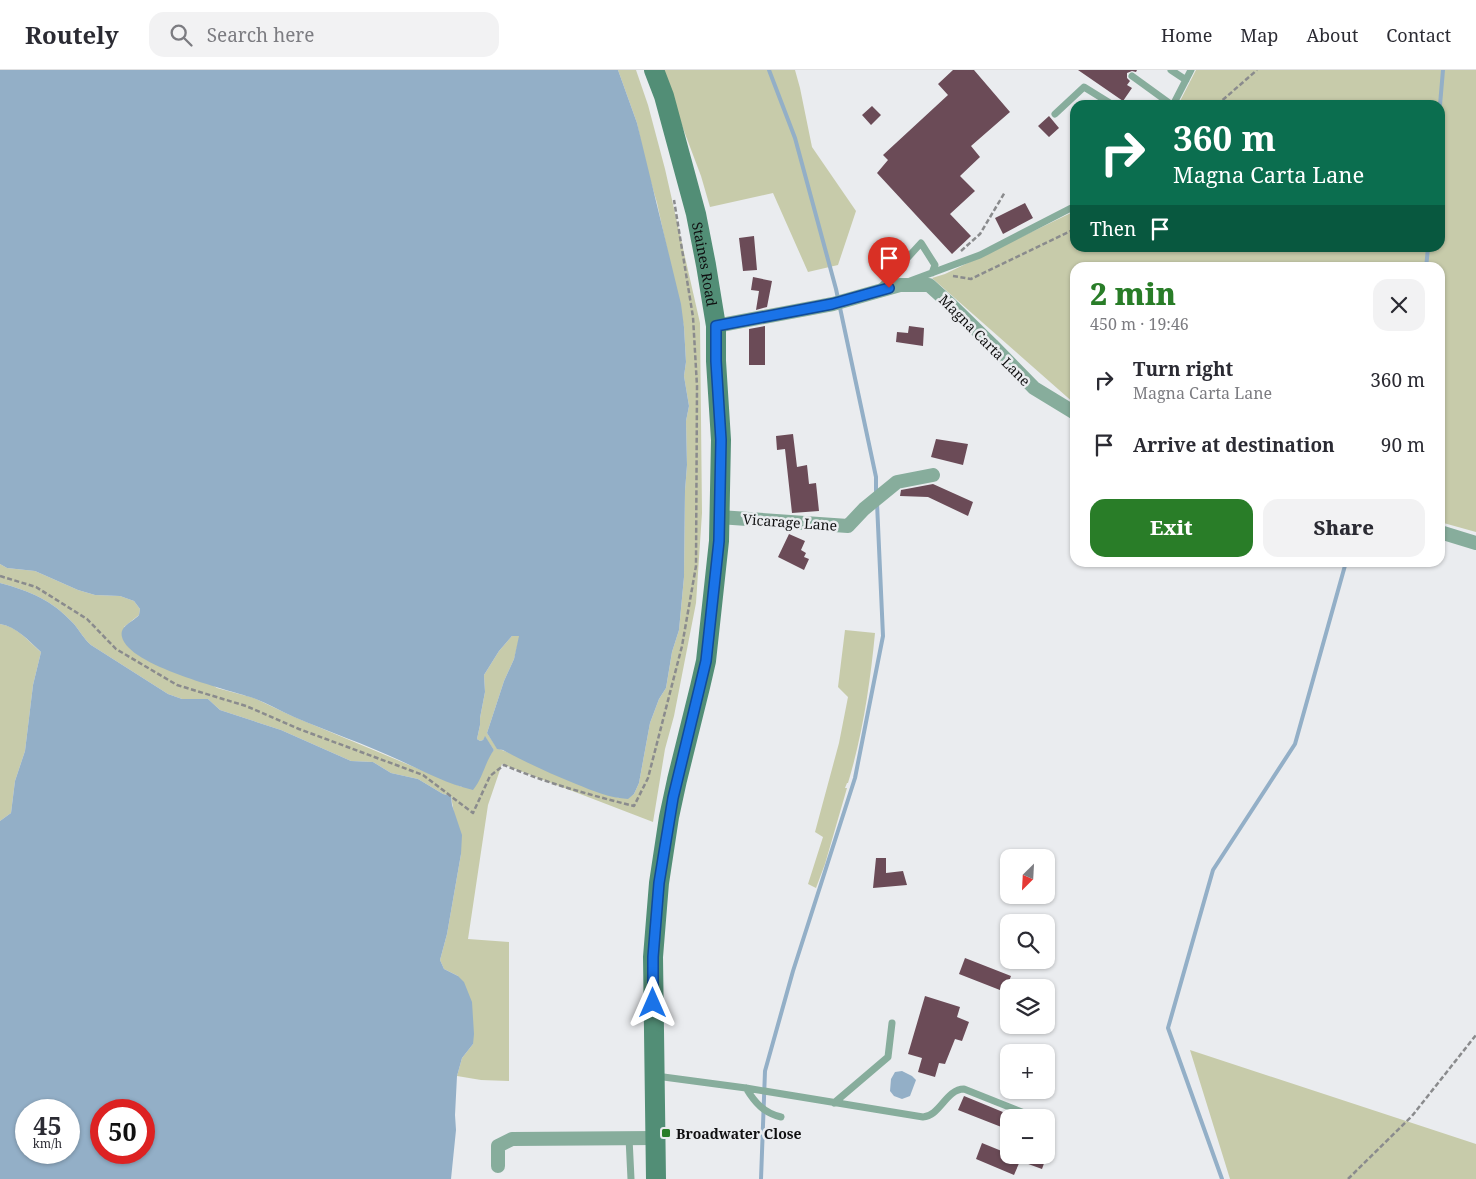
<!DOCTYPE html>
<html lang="en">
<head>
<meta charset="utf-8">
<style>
  :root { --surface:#fff; --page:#f2f2f3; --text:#2b2b33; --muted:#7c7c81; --line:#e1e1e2; --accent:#297d28 }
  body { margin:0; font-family:"Noto Serif",serif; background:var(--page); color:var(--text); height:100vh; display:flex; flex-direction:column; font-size:19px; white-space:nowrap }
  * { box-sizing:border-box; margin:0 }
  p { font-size:16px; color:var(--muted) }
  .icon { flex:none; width:28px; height:28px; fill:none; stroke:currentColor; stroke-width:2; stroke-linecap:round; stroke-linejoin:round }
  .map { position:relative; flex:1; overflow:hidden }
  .side { position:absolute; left:1070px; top:192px; width:375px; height:305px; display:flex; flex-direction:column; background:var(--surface); border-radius:15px; box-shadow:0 1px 4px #0004 }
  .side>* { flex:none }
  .top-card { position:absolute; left:1070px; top:30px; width:375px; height:152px; border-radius:15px; box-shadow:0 1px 4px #0004; background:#0b6e4f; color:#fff; overflow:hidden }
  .needle { width:32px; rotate:204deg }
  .buttons { position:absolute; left:1000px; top:779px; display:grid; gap:10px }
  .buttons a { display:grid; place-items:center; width:55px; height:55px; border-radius:10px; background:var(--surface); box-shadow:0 1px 4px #0004; font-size:25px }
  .speed { position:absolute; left:15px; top:1029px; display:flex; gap:10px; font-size:25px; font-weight:700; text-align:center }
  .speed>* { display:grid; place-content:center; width:65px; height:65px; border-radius:50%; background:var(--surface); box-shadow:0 1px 4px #0004; line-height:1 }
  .speed small { font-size:12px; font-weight:400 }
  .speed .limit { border:8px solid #d22; background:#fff; color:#111 }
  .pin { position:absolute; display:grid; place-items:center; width:42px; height:42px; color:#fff; margin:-51px -21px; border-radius:50% 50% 50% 0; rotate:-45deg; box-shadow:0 0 5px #0007 }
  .pin .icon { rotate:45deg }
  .me { position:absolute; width:55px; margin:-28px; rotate:0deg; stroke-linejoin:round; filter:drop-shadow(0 0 4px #0008) }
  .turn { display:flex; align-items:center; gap:18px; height:105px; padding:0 20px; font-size:22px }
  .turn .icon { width:65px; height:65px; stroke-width:2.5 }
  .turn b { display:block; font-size:35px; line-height:42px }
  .then { display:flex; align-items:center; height:48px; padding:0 20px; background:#0003; gap:10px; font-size:19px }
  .round { display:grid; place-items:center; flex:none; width:52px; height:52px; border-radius:15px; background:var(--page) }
  .head { display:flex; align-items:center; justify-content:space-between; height:85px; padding:0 20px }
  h1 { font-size:30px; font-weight:800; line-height:38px; color:var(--accent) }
  .cta { display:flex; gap:10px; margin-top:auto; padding:10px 20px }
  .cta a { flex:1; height:58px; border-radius:15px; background:var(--accent); color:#fff; font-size:20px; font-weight:800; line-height:58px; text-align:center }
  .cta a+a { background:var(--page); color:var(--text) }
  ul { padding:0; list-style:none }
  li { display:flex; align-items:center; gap:15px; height:65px; padding:0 20px }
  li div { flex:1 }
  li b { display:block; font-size:19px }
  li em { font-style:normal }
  header { display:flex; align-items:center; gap:30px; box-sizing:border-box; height:70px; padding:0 25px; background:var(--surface); border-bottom:1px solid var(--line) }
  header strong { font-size:24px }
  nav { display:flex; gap:28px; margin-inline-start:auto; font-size:18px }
  .search { width:350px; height:45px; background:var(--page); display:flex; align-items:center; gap:12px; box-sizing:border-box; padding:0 18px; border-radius:15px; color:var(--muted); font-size:19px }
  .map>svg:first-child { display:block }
  .green { fill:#c7cbaa }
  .water { fill:#93afc7; fill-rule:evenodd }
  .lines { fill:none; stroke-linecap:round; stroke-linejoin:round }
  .stream { stroke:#93afc7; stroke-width:4 }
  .building { fill:#6b4b57 }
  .path { stroke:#8a8b8d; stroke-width:2.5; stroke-dasharray:5 2.5; stroke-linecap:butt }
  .service { stroke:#87ad9c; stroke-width:7 }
  .minor { stroke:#87ad9c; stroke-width:14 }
  .secondary { stroke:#528e76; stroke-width:20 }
  .route-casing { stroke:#114b97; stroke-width:12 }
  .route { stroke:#1a73e8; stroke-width:9 }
  .poi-dot { fill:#297d28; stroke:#eaecef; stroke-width:2 }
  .labels { text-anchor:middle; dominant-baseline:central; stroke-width:5; stroke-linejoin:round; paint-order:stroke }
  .street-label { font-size:14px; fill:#101011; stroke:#eaecef }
  .poi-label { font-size:14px; font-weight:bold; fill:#101011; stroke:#eaecef; text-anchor:start }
</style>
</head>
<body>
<header>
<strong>Routely</strong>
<div class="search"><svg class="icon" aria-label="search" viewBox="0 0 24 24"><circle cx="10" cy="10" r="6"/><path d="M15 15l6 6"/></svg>Search here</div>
<nav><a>Home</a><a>Map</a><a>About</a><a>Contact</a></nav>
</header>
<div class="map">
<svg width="1476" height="1109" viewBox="0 0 1476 1109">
  <rect width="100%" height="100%" fill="#eaecef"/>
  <!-- green -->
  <path class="green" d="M618,0h18l12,35 17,64 35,154 2,190 -6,90 -22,113 -9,33 -12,73 -151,-58 -14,41 -20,134 41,3v139l-28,-1 -24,-4 5,-18 11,-14 -15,-68 -14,-7 -4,-9 7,-26 14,-80 -10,-58 -8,-2 -25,-15 -27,-6 -18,-11 -22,-1 -70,-31 -61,-20 -12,-11h-26l-14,-5 -77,-49c-7,-6 -11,-14 -17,-21 -22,-24 -44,-33 -74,-41v-19l7,4 28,3 43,19 17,5 25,1 14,5 6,8 -1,6 -15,12 93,61 37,10 38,18 170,71 32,-37 -9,-13 -2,3 -3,1 -3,-2 3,-14v-7l5,-26 -1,-17 15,-24 13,-15h8l-6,23 -10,22 -17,52 10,15 122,50h9l6,-4 5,-11 11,-60 9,-24 7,-11 6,-36 7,-22 5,-53 1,-86 2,-26 -1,-44 3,-15 -5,-30 2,-14 -2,-35 -27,-124 -12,-41 -8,-39z
    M661,0h134l5,18 12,59 44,64 -18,54 -30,7 -35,-79 -63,14 -9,-31z
    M1196,0h280v462l-36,-10v-254h-365v136l-143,-126 13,-4 130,-63v37h365v-143h-262z
    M0,554c18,3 28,17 41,28l-8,33 -8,66 -10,30 -4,32 -11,8z
    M845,560l30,3c-5,51 -12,100 -27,150h-1l-2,5h2l-22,76 -9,24 -8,-4 15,-47 -8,-5 24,-89 9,-46 -10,-10z
    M1190,980l286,94v35h-246z"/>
  <!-- water -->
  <path class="water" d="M0,0h618l19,53 44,181 3,23 2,35 -2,14 5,30 -3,15 1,44 -2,26 -1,86 -5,53 -7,22 -6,36 -7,11 -9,24 -11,60 -5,11 -6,5c-18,-1 -35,-8 -52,-15 -25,-10 -49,-21 -73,-34l-6,-1 -10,-16 17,-52 10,-22 5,-23h-7l-13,15 -15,24 1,17 -5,26v7l-3,14 3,2 3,-1 2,-4 9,14c-9,12 -11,28 -21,40 -26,-6 -50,-19 -74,-30 -34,-16 -70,-28 -105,-43 -14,-6 -27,-14 -41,-19 -27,-9 -124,-32 -131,-61 -3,-11 11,-15 17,-22l1,-6 -6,-8 -14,-5 -25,-1 -17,-5 -43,-19 -28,-3 -7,-4z
    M0,513c30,8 52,17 74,41 6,7 10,15 17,21l77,49 14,5h26l12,11 61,20 70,31 22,1 18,11 27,6 25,15 8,2 1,9 10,30 -1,19 -14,80 -7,26 4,9 14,7 6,6 8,20 2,32 -1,10 -11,14 -5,18 -2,39 1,15 -5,49h-451v-358l11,-8 4,-32 10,-30 8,-66 8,-33c-12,-11 -24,-25 -41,-28zM26,1040h43v42h-43zM101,1040h43v42h-43z
    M902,1001l10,5 4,4 -6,16 -8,3 -8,-3 -4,-5 1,-12 4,-7z"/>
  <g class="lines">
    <!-- stream -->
    <path class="stream" d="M769,0l26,68 41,151 40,188v16
      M1440,35l3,-35
      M1426,198l2,-20
      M761,1109l4,-108 28,-100 62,-193 28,-142 -6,-133
      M1222,1109l-54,-151 45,-158 82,-126 51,-182"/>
  </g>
  <!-- building -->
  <path class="building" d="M953,0h21l36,42 -39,34 9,11 -20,19 15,15 -25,23 21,22 -19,18 -75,-81 11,-13 -5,-5 65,-60 -10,-11z
    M1078,0h59l-1,2 -4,-1 -5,2v5l3,3 -3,4 5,3 -9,13z
    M872,36l9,9 -10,10 -9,-10z
    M1049,46l10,12 -10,9 -11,-11z
    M1025,133l8,15 -30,16 -8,-16z
    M754,166l3,34 -14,1 -4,-33z
    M753,207l19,4 -5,26 -11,3 3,-19 -8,-1z
    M765,256v39h-16v-36z
    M909,256l15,2 -1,18 -27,-4 1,-10 11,1z
    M793,364l4,33 10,-2 2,19 7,-1 3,28 -27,2 -7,-64 -8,1 -1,-14z
    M936,369l32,5 -5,21 -32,-8z
    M933,414l40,18 -5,14 -40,-19 -28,-1 1,-6z
    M789,464l16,7 -4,9 5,3 -2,4 5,2 -5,11 -26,-13z
    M876,788h10v15l17,-2 4,14 -34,3z
    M965,888l46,18 -6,16 -46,-18z
    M925,926l35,11 -3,10 12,5 -7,19 -7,-2 -10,25 -6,-1 -4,14 -17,-5 4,-14 -14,-4z
    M964,1026l51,21 -8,1h2v12l-51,-20z
    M982,1073l27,11v1h38l-5,14 -22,-8 -6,14 -38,-16z"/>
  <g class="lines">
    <!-- path -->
    <path class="path" d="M1217,35l40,-35
      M961,181l19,-17 25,-42
      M953,206l18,3 104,-50
      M0,506l36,11 51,32 29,30 61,36 69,21 53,23 124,46 50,38 17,-37 14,-11c42,18 86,30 130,41l14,-28 34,-132 14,-80 1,-180 -4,-69 -19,-117
      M1348,1109l64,-63 64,-81"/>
    <!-- service -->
    <path class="service" d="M1171,0l15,10
      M1132,6l40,29
      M1173,35l18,-35
      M1055,44l29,-27 29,18
      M910,211l70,-26 95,-49
      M880,218l41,-45 14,22 -3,8
      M656,1006l90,12 177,29c17,-1 23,-28 41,-28l73,29
      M746,1018c9,15 18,25 35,29
      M834,1033l54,-46 4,-34
      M1046,1051l1,1
      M629,1068l2,41"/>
    <!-- minor -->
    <path class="minor" d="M716,256l117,-22 67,-19h29l21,19 42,41 42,43 41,25
      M719,447l129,9 16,-17 33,-27 36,-7
      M1440,462l36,11
      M498,1096v-20l14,-7 143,-1"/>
    <!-- secondary -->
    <path class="secondary" id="s1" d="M654,0l10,26 32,118 10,51 10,61v35l5,79 -2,101 -13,120 -6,26 -23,93 -8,37 -10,66 -6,74 3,222"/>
  </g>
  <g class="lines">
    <!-- route casing -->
    <g class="route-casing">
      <path id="route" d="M653,933v-46l6,-74 14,-85 33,-137 13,-120 2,-101 -5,-79v-35l116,-22 57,-16"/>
    </g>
    <!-- route -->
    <use href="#route" class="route"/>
  </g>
  <!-- markers -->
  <rect class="poi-dot" x="661" y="1058" width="10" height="10" rx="2.5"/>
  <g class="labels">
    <!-- street labels -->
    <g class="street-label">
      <text stroke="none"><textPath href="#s1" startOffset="201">Staines Road</textPath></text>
      <text transform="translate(985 270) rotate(45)">Magna Carta Lane</text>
      <text transform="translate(790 452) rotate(4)">Vicarage Lane</text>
    </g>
    <!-- poi labels -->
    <g class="poi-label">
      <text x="676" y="1063">Broadwater Close</text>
    </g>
  </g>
</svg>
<div class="buttons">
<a><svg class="needle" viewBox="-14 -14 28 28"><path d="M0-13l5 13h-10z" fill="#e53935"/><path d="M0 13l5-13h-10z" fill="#7c7c81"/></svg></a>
<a><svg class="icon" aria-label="search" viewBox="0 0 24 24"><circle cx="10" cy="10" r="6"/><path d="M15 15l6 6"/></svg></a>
<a><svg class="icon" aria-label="layers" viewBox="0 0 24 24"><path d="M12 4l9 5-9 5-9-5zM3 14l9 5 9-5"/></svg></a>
<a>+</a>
<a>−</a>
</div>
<div class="speed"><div>45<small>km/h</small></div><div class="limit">50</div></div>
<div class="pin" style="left:889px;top:218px;background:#d93025"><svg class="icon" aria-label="arrive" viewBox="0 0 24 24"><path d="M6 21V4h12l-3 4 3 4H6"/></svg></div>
<svg class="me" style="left:653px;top:933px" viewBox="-20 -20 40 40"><path d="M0-17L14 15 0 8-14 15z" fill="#1a73e8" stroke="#fff" stroke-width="4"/></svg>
<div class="top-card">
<div class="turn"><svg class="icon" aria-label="right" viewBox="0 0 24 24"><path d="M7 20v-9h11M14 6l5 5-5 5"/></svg><div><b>360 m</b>Magna Carta Lane</div></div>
<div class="then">Then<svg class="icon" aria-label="arrive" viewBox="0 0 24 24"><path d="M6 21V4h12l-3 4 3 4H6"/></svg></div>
</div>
<section class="side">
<div class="head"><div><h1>2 min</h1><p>450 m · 19:46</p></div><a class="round"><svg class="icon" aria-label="close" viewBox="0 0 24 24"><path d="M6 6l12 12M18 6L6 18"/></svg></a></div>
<ul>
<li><svg class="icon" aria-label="right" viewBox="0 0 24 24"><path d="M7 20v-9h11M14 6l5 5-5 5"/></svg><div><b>Turn right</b><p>Magna Carta Lane</p></div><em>360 m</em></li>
<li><svg class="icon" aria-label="arrive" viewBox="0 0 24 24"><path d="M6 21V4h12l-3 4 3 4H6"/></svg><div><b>Arrive at destination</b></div><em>90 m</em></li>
</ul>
<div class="cta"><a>Exit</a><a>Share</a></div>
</section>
</div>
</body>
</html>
